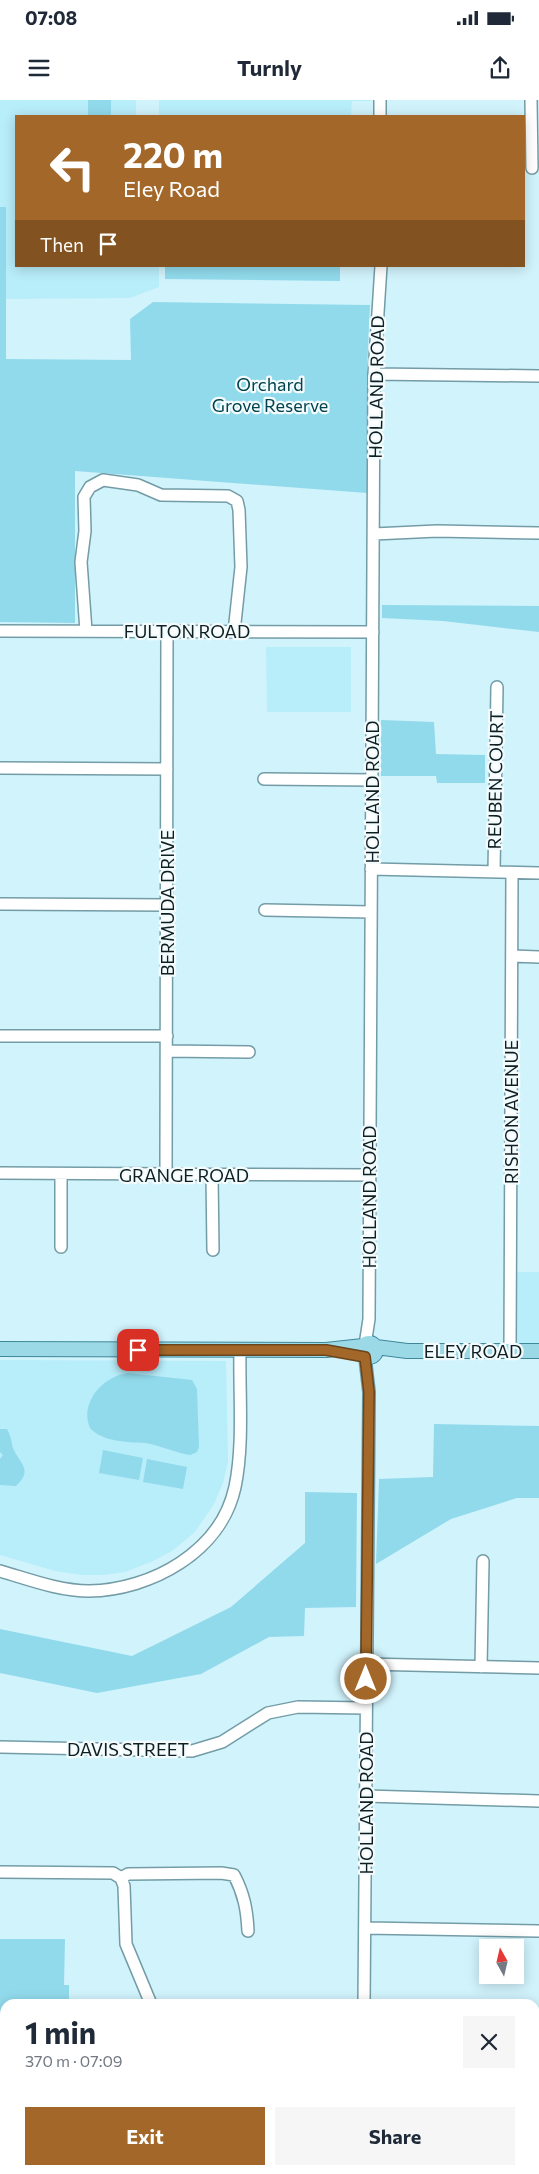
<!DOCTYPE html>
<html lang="en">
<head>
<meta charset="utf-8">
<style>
  :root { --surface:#fff; --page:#f6f6f7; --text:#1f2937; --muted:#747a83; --accent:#a36829 }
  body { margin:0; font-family:Commissioner,sans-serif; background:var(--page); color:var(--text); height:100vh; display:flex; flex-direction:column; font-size:19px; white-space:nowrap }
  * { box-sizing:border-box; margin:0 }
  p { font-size:16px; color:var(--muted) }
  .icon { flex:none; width:28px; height:28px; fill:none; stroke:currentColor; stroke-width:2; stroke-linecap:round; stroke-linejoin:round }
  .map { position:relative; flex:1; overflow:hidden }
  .side { position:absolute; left:0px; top:1899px; width:540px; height:176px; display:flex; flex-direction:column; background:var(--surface); border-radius:15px 15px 0 0; box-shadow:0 2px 12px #0003 }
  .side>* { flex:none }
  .banner { position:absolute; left:15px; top:15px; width:510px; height:152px; border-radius:0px; box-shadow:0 2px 12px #0003; background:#a36829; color:#fff; overflow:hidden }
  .needle { width:32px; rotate:352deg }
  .buttons { position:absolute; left:479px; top:1839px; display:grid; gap:10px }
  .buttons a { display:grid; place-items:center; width:45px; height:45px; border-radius:0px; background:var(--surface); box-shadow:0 2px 12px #0003; font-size:25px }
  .pin { position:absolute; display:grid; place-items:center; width:42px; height:42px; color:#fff; margin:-21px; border-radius:10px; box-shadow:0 2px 8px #0006 }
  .me { position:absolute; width:55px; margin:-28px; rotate:0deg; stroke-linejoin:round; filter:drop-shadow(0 0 4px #0008) }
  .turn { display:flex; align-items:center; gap:18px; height:105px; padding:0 25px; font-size:22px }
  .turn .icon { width:65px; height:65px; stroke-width:2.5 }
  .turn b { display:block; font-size:35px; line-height:42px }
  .then { display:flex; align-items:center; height:48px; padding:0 25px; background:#0003; gap:10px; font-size:19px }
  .round { display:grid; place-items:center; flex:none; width:52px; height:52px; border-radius:0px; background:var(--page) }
  .summary { display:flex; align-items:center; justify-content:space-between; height:85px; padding:0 25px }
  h1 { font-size:30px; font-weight:700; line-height:38px }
  .primary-button { display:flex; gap:10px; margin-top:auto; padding:10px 25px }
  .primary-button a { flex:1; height:58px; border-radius:0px; background:var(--accent); color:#fff; font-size:20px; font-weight:700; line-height:58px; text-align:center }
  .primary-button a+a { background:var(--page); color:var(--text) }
  .status { display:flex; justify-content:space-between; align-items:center; height:35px; padding:0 25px; background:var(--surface); direction:ltr }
  .status svg { height:14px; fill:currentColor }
  header { display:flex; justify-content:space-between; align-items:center; height:65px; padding:0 25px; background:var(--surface); font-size:22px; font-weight:700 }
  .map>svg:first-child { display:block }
  .built { fill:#b8edfa }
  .green { fill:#91daec }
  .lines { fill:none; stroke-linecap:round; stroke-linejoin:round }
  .minor-casing { stroke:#739ca6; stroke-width:14 }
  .major-casing { stroke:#3e8898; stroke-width:16 }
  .highway-casing { stroke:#3e8898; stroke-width:19 }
  .minor { stroke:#fff; stroke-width:11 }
  .major { stroke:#9bd9e7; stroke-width:14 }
  .highway { stroke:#58c0d7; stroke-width:16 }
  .tram { stroke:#23353a; stroke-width:1 }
  .route-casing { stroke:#6a441b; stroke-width:12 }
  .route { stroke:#a36829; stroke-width:9 }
  .labels { text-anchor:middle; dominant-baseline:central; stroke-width:4.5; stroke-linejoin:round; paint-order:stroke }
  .park-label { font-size:18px; fill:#00424e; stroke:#f3fbfd }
  .street-label { font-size:18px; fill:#0e1f23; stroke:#f3fbfd }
</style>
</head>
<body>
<div class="status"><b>07:08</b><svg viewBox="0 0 49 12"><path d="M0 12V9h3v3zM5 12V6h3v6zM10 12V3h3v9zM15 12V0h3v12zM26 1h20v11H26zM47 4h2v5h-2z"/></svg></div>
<header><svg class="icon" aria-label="menu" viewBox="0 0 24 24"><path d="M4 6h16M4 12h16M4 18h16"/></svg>Turnly<svg class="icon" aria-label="share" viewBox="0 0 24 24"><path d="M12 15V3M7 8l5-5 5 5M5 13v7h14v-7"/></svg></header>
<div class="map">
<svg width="539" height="2074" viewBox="0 0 539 2074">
  <rect width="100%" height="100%" fill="#d1f3fc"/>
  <!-- built -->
  <path class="built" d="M0,0h136v16h-120v150h143v21l-29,11 -124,1v-92h-6z
    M159,0h212v1h-19l-1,15h-192z
    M266,547h85v65h-84z
    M514,1172h25v75h-25z
    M0,1260l226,1 2,101 -5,21 -9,21 -19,28 -23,19 -21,11 -26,10 -21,3h-22l-27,-4 -55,-16z
    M535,2039h4v35h-219v-4h215z"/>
  <!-- green -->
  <path class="green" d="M88,0h23v16h-23z
    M0,107h6v152l125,1 -1,-41 23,-17 217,3 -3,65v123l-292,-22v152l-75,-1z
    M165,166h175v15l-175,-2z
    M382,505l157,1v26l-96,-11 -61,-3z
    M381,620l53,2 2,32 49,1v28h-48l-1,-7h-55z
    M128,1273l64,7 5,9 2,58 -2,5 -7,3c-15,-2 -30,-10 -45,-12 -17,-1 -43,-1 -55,-15 -11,-25 13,-52 38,-55z
    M434,1324l105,2v72h-22l-66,21 -75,45 3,-85 54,-2z
    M0,1329h7c4,7 4,12 6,19 6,15 21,21 3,38l-16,-1v-26l3,-4 -3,-3z
    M103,1350l40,8 -4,22 -40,-7z
    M147,1359l40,8 -4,22 -40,-7z
    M305,1392l52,1 -1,114 -51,1 -1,28 -35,1 -68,37 -104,19 -97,-20v-44l132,27 99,-49 74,-64z
    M0,1839h65l-1,46h5v19h-64v56h-5z
    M221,2070h99v4h-99z"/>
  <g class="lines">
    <!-- minor casing -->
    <g class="minor-casing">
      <path id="minor" d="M380,0v16
        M531,0l1,68
        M374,274l165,2
        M374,434l63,-3 102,2
        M0,531l373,1
        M86,531l-5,-69 4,-31 -1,-34 6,-10 13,-7 35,5 23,10 67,1 9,5 2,9 2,57 -7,65
        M0,668l167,1
        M264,679l108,1
        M371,769l168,4
        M494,772l3,-185
        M0,804l167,1
        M265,810l106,2
        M512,856l27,1
        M0,936h167
        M167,951l82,1
        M0,1073l369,2
        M166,1074l1,-543
        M212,1075l1,75
        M61,1147v-73
        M365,1245l4,-26 5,-945 7,-108
        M510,1251l2,-478
        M0,1471c28,8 59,20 89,20 62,-1 132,-39 146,-104 9,-43 4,-93 5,-137
        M366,1564l173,4
        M481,1567l2,-106
        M0,1647l192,4 30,-9 46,-29 30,-6 68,1
        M366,1696l173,5
        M0,1772l113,1 8,5 7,-4 93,-1 13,2c10,19 13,35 14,56
        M121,1778l3,8 2,58 25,60
        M366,1828l173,3
        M364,1904l5,-612 -4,-35
        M535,1965h4
        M212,2070v4
        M21,2074v-4"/>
    </g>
    <!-- major casing -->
    <g class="major-casing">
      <path id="major" d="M362 1250a7 7 0 1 1 14 0a7 7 0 1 1-14 0Z
        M376,1247l31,4h132
        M0,1249l326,1 37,-4"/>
    </g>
    <!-- highway casing -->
    <g class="highway-casing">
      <path id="highway" d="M0,1976h5
        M535,1983h4
        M0,2012h5
        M535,2022l4,1"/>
    </g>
    <!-- minor -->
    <use href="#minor" class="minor"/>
    <!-- major -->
    <use href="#major" class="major"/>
    <!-- highway -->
    <use href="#highway" class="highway"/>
    <!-- tram -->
    <path class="tram" d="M0,1997h5
      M535,2001h4"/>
  </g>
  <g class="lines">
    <!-- route casing -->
    <g class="route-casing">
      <path id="route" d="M138,1250h188l39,7 4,35 -3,287"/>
    </g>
    <!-- route -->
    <use href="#route" class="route"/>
  </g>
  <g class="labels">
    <!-- park labels -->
    <g class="park-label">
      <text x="270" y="284">Orchard<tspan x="270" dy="21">Grove Reserve</tspan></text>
    </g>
    <!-- street labels -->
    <g class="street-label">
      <text transform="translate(376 287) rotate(-89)">HOLLAND ROAD</text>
      <text x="187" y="531">FULTON ROAD</text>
      <text transform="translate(495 680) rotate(-89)">REUBEN COURT</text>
      <text transform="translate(372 692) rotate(-90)">HOLLAND ROAD</text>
      <text transform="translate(167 803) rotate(-90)">BERMUDA DRIVE</text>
      <text transform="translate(511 1012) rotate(-90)">RISHON AVENUE</text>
      <text x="184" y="1075">GRANGE ROAD</text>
      <text transform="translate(369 1097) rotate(-90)">HOLLAND ROAD</text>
      <text x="473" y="1251">ELEY ROAD</text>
      <text x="128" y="1649">DAVIS STREET</text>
      <text transform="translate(366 1703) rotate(-90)">HOLLAND ROAD</text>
    </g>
  </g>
</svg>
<div class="buttons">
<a><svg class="needle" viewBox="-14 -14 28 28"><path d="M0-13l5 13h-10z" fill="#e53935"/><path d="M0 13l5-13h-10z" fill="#747a83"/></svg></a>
</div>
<div class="pin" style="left:138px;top:1250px;background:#d93025"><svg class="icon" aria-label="arrive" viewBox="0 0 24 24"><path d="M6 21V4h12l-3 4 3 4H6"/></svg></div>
<svg class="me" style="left:366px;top:1579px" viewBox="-20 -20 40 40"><circle r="17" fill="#a36829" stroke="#fff" stroke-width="3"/><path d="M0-11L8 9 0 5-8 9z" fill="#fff"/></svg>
<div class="banner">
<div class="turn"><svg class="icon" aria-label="left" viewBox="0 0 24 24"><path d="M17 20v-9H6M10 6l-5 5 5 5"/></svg><div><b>220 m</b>Eley Road</div></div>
<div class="then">Then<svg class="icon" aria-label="arrive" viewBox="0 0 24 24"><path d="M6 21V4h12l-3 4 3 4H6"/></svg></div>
</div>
<section class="side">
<div class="summary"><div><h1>1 min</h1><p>370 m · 07:09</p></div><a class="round"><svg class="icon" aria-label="close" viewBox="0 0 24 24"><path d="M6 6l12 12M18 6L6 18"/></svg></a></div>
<div class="primary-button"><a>Exit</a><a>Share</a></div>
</section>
</div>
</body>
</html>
